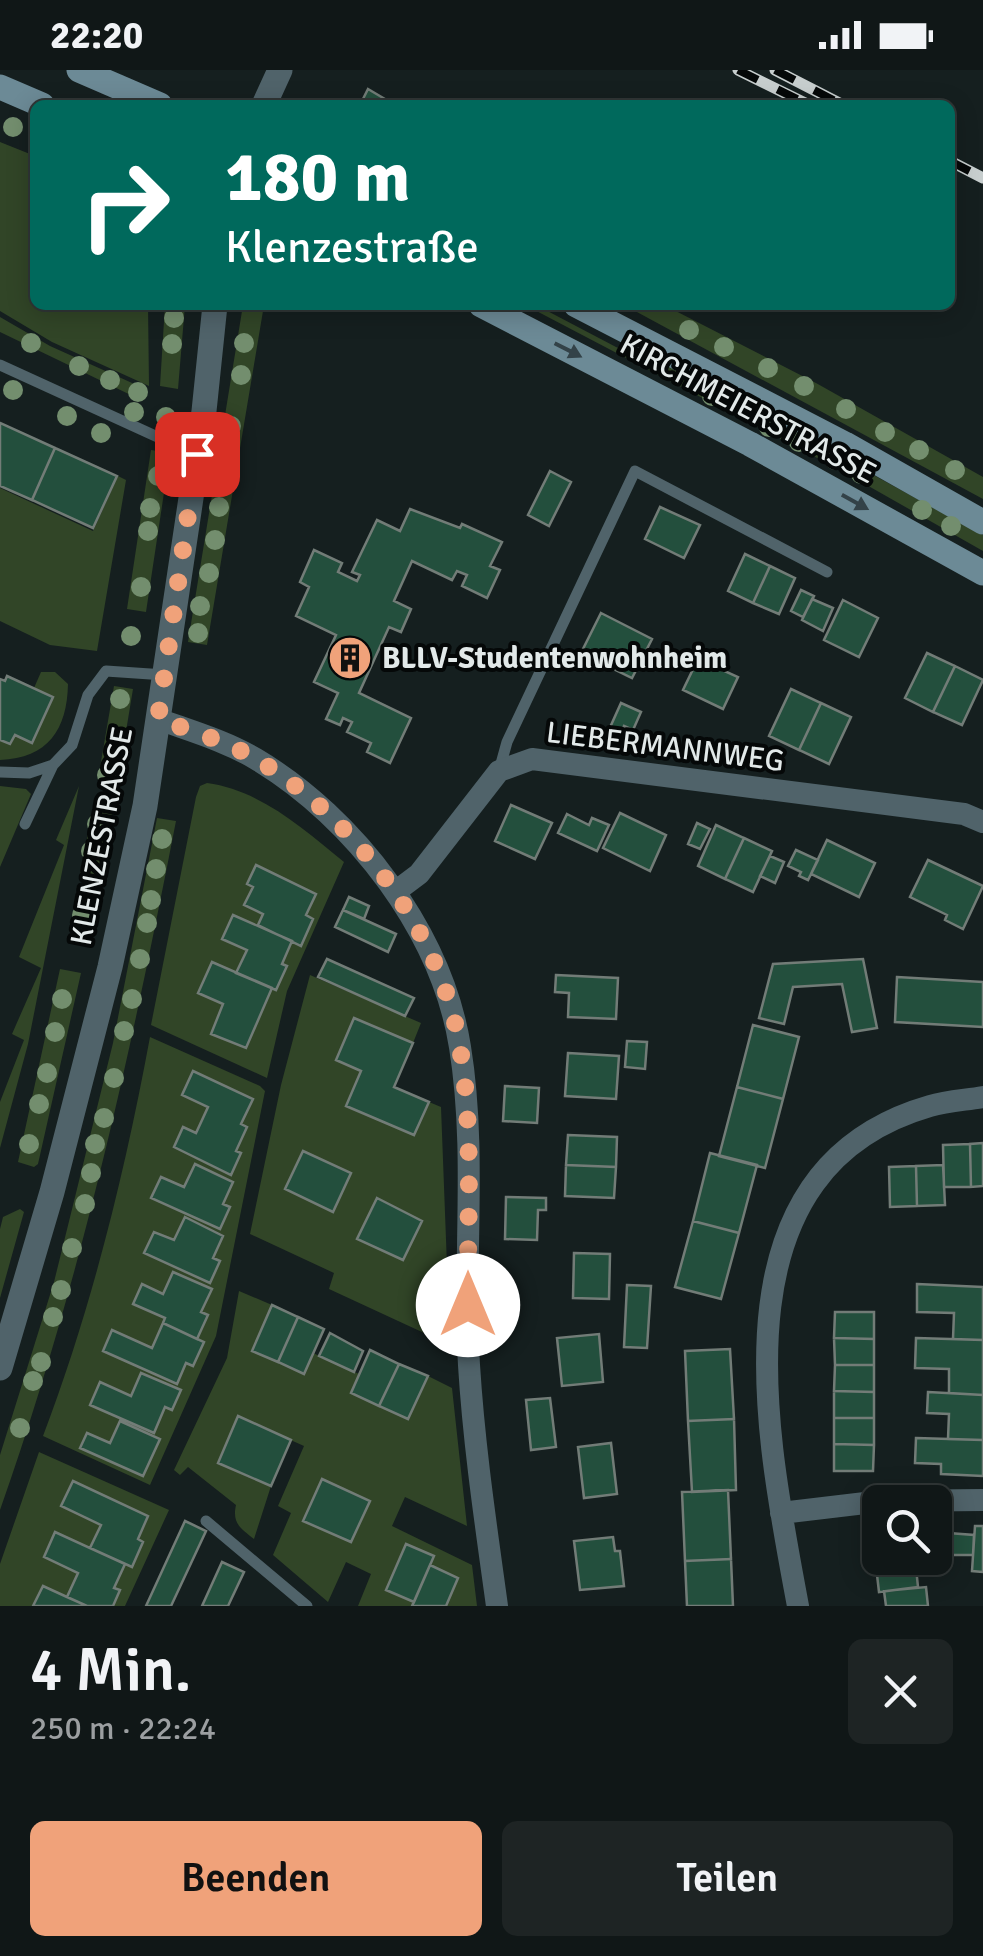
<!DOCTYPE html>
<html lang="de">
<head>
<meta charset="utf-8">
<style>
  :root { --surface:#101717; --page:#1e2424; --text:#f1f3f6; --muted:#9c9fa1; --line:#303636; --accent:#f0a27a }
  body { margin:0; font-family:Signika,sans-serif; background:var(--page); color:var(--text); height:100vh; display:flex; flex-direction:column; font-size:38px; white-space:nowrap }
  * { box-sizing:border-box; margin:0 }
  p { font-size:32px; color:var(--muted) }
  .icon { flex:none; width:55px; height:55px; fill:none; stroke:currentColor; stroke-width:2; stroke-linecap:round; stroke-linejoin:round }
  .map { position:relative; height:1536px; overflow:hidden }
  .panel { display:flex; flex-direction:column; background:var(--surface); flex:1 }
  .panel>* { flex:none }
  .hud { position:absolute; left:30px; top:30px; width:925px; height:210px; border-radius:15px; box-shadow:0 5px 25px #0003,0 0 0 2px var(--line); background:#00695c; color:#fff; overflow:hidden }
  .tools { position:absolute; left:862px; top:1415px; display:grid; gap:20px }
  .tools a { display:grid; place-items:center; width:90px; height:90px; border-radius:15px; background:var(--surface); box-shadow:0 5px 25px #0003,0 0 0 2px var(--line); font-size:50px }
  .pin { position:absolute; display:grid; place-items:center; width:85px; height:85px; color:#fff; margin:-42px; border-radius:20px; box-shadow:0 5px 15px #0006 }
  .me { position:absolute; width:110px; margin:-55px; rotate:0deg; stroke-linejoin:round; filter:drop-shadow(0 0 8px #0008) }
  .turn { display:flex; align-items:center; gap:35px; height:210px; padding:0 30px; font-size:45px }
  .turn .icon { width:130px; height:130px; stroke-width:2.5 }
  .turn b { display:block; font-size:70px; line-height:85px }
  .round { display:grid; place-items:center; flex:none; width:105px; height:105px; border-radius:15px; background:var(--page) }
  .headline { display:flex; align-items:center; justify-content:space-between; height:170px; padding:0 30px }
  h1 { font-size:60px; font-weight:600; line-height:75px }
  .action { display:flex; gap:20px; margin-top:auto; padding:20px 30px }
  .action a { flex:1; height:115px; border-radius:15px; background:var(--accent); color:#111; font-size:40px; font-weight:600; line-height:115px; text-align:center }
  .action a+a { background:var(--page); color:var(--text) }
  .status { display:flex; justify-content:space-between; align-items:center; height:70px; padding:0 50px; background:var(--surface); direction:ltr }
  .status svg { height:28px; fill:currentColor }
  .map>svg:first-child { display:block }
  .green { fill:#314527 }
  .building { fill:#234f3d; stroke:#727c77; stroke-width:2.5 }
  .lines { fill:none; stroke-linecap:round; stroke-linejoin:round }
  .service { stroke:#50636a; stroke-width:11 }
  .minor { stroke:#50636a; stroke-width:22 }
  .tertiary { stroke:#50636a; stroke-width:25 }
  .secondary { stroke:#6c8a96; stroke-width:25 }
  .rail-casing { stroke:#c7cece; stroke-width:11 }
  .rail { stroke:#050808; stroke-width:8; stroke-dasharray:22; stroke-linecap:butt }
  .tree { fill:#738e6e }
  .oneway { fill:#334248 }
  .route { stroke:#f0a27a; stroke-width:18; stroke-dasharray:0 32.4 }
  .labels { text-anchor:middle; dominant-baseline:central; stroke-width:8; stroke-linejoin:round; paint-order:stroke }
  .street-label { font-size:30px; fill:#e2e9e9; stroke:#050808 }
  .poi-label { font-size:30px; font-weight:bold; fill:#e2e9e9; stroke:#050808; text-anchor:start }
</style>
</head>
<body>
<div class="status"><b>22:20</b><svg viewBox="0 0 49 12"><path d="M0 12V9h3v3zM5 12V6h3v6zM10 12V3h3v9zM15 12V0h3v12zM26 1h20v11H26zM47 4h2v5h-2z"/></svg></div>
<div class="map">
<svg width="983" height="1536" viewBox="0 0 983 1536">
  <rect width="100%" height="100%" fill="#151f1f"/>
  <!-- green -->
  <path class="green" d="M0,72l35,14v149h113l1,81 -97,-44 -52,-31z
    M165,235h20l-7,84 -18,-3z
    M243,235h21l-57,340 -19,-3z
    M525,235h11l80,42 69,25 298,163v16l-141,-80z
    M624,235h40l152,78 167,94v22z
    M0,247l50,29 91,41 -2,12 -139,-67z
    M151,380l19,3 -24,159 -19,-3z
    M118,406l8,4 -29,171 -47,-6 -50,-24v-133l93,43z
    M41,602h14l13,12c-1,46 -20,74 -68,76v-20l10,4 5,-9 17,7 21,-45 -19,-9z
    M114,616l19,3 -17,103 -15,-5 -3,-8z
    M207,713c53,7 97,46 137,79l-57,129 -20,87 -116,-53 45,-228 4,-11z
    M0,716l26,3 5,5 -31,73z
    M79,716l-51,258 -28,104v-46l24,-62 -12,-6 29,-66 -22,-11 45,-112 -8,-5z
    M93,739l19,4 -13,64 -19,-4z
    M157,748l19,3c-46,237 -96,462 -176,689v-55l54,-173 22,-89 37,-150z
    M60,899l21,4 -43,191 -4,3 -16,-5z
    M310,905l111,48 -8,20 -59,-25 -18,41 25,12 -14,36 67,28 15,-33 12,5 9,238 -121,-56 5,-16 -84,-39 31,-149z
    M150,967l110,49 5,5 -49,245 -66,149 -107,-49c49,-129 82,-264 107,-399z
    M20,1139l4,3 -24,86v-69l3,-12z
    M239,1221l33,14 -20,46 52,23 9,-21 46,21 -8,19 57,26 20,-43 24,12 15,138 -62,-29 -13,29 80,39 5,41h-119l13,-32 -25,-12 -18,40 -55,-47 18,-42 -13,-7 26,-60 -65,-29 -21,45 53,24 -17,53c-14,-11 -22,-16 -18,-34l-48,-38 -8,8 -6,-5 53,-112z
    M39,1382l130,58 -44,96h-125v-42z"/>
  <!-- building -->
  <path class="building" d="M368,19l27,16h-35z
    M0,353l55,25 -23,52 -32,-14z
    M55,378l62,28 -24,52 -61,-28z
    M550,401l21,11 -22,44 -21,-11z
    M660,437l40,18 -16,33 -39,-19z
    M410,439l50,19 2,-4 40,18 -12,24 10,4 -13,28 -25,-12 5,-11 -10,-4 -5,9 -40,-19 -18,40 17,8 -10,23 -12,-5 -30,66 52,25 -21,45 -23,-11 4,-9 -24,-11 5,-10 -9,-4 -3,7 -14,-6 12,-26 -24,-11 22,-47 -40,-19 13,-29 -9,-5 14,-32 28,13 -4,9 19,9 3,-6 -8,-3 25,-52 23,11z
    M745,484l25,12 -17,37 -25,-12z
    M770,496l25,12 -16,36 -26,-11z
    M801,520l13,6 -11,21 -12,-6z
    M812,529l21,9 -10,23 -21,-11z
    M843,530l35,18 -19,39 -35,-17z
    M601,543l51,26 -20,39 -51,-25z
    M927,583l28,13 -22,46 -28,-14z
    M698,589l40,18 -15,32 -40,-19z
    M955,596l28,14 -21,45 -29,-13z
    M7,606l46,21 -21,46 -17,-8 -5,9 -10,-4v-61l5,2z
    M791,619l30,14 -22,47 -30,-14z
    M621,633l20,9 -8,18 -9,-4 -5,11 -11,-5z
    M821,633l30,14 -22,47 -30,-14z
    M511,735l41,18 -17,36 -40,-18z
    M620,743l46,22 -16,36 -47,-23z
    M567,744l22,11 3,-7 17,7 -12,26 -39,-18z
    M697,753l13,6 -10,20 -12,-5z
    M716,755l28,13 -19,41 -27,-13z
    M744,768l28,13 -19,41 -28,-13z
    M827,770l48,23 -16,34 -48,-23z
    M796,780l22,10 -10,20 -9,-4 2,-4 -13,-6z
    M770,786l14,6 -9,21 -15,-7z
    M928,790l55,26 -20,43 -18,-9 2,-5 -37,-18z
    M256,795l60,29 -10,21 7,4 -12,27 -43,-21 5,-11 -19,-9 9,-18 -6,-3z
    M349,827l20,9 -5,13 -21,-9z
    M343,840l53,24 -8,18 -53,-25z
    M233,845l59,26 -10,23 5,2 -11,24 -40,-17 11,-23 -25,-11z
    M327,889l87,39 -9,18 -87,-39z
    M863,889l14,69 -25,4 -10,-48 -49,3 -9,37 -25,-6 14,-54z
    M212,892l60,26 -26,60 -35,-14 12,-30 -25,-11z
    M556,905l62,3 -2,41 -48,-2 1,-24 -14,-1z
    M897,907l86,5v45l-88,-5z
    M354,948l59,25 -19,44 35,15 -15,33 -68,-29 15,-35 -25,-11z
    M753,955l46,12 -16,62 -46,-12z
    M627,971l20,1 -2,27 -20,-2z
    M568,983l51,3 -3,43 -51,-3z
    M193,1001l60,28 -12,25 6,3 -11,24 5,2 -10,22 -57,-28 9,-20 13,6 12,-26 -26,-12z
    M505,1016l34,2 -2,35 -34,-2z
    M737,1017l46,12 -18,69 -46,-12z
    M568,1065l49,2 -1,30 -50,-2z
    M983,1073v43l-12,1 -1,-43z
    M970,1074l1,43h-27l-1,-42z
    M303,1081l48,22 -18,39 -48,-23z
    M710,1083l47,12 -18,68 -46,-12z
    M195,1094l38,18 -10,22 7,3 -10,22 -69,-31 10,-21 23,10z
    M566,1095l50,2 -2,31 -49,-2z
    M943,1095l2,40 -28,1 -1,-40z
    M916,1096l1,40 -27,1 -1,-40z
    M506,1127l40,1v12h-8l-1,30 -32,-1z
    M377,1128l45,23 -19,39 -46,-21z
    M185,1147l38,19 -10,22 7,3 -10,22 -66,-30 10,-21 20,8z
    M693,1151l46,12 -18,66 -46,-12z
    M574,1183l36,1 -1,45 -36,-1z
    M173,1202l39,17 -11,23 7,3 -11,24 -34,-16 2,-5 -32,-14 9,-20 21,10z
    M917,1214l66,3v53l-30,-1 1,-26 -37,-1z
    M627,1215l24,1 -4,62 -23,-1z
    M272,1235l26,12 -20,45 -26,-11z
    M835,1242h39v27l-40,-1z
    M298,1247l26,12 -20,45 -26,-12z
    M163,1253l41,19 -11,24 -7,-3 -9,21 -74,-33 9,-21 40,18z
    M330,1263l33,18 -9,21 -35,-16z
    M599,1264l4,48 -41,4 -5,-48z
    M834,1268l40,1v26h-39z
    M916,1268l67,2v55l-34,-2v-24l-34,-1z
    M730,1279l4,70 -46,2 -3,-70z
    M370,1280l29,14 -20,42 -28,-13z
    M399,1294l29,12 -20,43 -29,-13z
    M835,1295h39v27l-40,-1z
    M141,1303l40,17 -9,20 -7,-3 -11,26 -64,-28 10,-23 31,14z
    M834,1321l40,1v26h-40z
    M928,1322l55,3v45l-35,-1 1,-25 -22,-1z
    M550,1328l6,49 -25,3 -5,-50z
    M238,1346l53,24 -20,46 -53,-23z
    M834,1348h40v27l-40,-1z
    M734,1349l2,71 -44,2 -4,-71z
    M120,1351l40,18 -17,37 -63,-28 7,-15 23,10z
    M916,1368l67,2v36l-42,-2v-10l-26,-1z
    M611,1373l6,51 -33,4 -6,-51z
    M834,1374l40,1 -1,26h-39z
    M322,1409l48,22 -19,41 -48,-21z
    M73,1411l75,35 -10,23 5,3 -11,25 -42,-19 11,-23 -40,-19z
    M728,1420l3,69 -46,2 -3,-69z
    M185,1451l21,10 -35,75h-25z
    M975,1456h8v46l-11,-1z
    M55,1462l70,32 -11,24 6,2 -7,16h-26l-20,-9 11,-24 -34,-16z
    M935,1462l39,3 -1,20h-38z
    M613,1467l2,14h5l4,35 -44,4 -6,-49z
    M406,1474l28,12 -20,46 -28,-12z
    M880,1478v10h35l3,29 -39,5 -5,-43z
    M731,1489l2,47h-46l-2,-45z
    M222,1492l22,10 -16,34h-26z
    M430,1495l28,13 -12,28h-34z
    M43,1516l24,11 20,9h-54z
    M926,1517l2,19h-42l-2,-15z"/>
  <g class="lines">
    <!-- service -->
    <path class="service" d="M0,295l197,90
      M499,701l8,-29 128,-271 192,101
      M0,702l29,1 24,-8 19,-20 16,-50 18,-24 59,4
      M25,754l28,-59
      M206,1451l101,85"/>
    <!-- minor -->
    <path class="minor" d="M158,649c33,12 68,22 98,40 99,59 186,174 204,288 17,105 3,213 9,318 5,81 17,161 28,241
      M395,822l24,-18 80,-103 33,-12 432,55 19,8
      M781,1443l101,-12 101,-1
      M798,1536c-31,-168 -90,-436 132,-500 17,-5 36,-6 53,-9"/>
    <!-- tertiary -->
    <path class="tertiary" d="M264,35l16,-35
      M0,1298l52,-176 58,-225 35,-161 59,-395 11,-106"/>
    <!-- secondary -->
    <path class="secondary" d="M79,0l81,35
      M0,17l42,18
      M481,235l269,139 233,129
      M576,235l269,139 138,78"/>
    <!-- rail casing -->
    <g class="rail-casing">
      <path id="rail" d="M738,0l71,35
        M775,0l68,35
        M950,91l33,17"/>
    </g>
    <!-- rail -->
    <use href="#rail" class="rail"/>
  </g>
  <!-- trees -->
  <g class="tree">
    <circle cx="13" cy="57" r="10"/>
    <circle cx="174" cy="248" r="10"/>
    <circle cx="689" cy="260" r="10"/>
    <circle cx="31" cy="273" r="10"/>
    <circle cx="244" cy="273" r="10"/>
    <circle cx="172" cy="274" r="10"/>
    <circle cx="724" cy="277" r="10"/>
    <circle cx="79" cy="296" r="10"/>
    <circle cx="768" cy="298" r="10"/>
    <circle cx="241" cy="305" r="10"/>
    <circle cx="110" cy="310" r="10"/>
    <circle cx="804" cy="316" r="10"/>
    <circle cx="13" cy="320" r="10"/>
    <circle cx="138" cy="322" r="10"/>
    <circle cx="712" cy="326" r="10"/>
    <circle cx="846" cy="339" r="10"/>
    <circle cx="134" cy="342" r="10"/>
    <circle cx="67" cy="346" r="10"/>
    <circle cx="166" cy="347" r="10"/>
    <circle cx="231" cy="356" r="10"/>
    <circle cx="769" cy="357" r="10"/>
    <circle cx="885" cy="362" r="10"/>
    <circle cx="101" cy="363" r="10"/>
    <circle cx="799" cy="372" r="10"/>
    <circle cx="919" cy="380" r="10"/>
    <circle cx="835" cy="390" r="10"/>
    <circle cx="955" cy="400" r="10"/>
    <circle cx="861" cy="404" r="10"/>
    <circle cx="158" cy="406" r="10"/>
    <circle cx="224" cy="410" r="10"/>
    <circle cx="219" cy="437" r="10"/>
    <circle cx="150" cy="438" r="10"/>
    <circle cx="922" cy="440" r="10"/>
    <circle cx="951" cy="456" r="10"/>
    <circle cx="148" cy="461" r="10"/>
    <circle cx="215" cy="470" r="10"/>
    <circle cx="209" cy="503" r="10"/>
    <circle cx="141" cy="517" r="10"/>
    <circle cx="200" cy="536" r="10"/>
    <circle cx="198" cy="563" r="10"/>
    <circle cx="131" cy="566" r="10"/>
    <circle cx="120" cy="629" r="10"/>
    <circle cx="107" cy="705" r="10"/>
    <circle cx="97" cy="754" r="10"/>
    <circle cx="162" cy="769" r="10"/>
    <circle cx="91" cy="781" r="10"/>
    <circle cx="156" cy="799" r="10"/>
    <circle cx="151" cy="830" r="10"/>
    <circle cx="82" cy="845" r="10"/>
    <circle cx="147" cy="853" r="10"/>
    <circle cx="140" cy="889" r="10"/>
    <circle cx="62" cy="929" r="10"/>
    <circle cx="132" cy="929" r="10"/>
    <circle cx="124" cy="961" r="10"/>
    <circle cx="55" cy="962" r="10"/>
    <circle cx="47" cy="1003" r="10"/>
    <circle cx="114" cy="1008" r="10"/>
    <circle cx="39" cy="1034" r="10"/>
    <circle cx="104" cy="1048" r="10"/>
    <circle cx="29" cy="1074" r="10"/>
    <circle cx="95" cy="1074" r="10"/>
    <circle cx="91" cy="1103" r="10"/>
    <circle cx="85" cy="1134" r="10"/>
    <circle cx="72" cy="1178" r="10"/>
    <circle cx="61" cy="1220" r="10"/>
    <circle cx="53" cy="1247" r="10"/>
    <circle cx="41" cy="1292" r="10"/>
    <circle cx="33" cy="1311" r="10"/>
    <circle cx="20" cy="1358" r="10"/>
  </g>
  <!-- one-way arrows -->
  <defs><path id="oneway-solid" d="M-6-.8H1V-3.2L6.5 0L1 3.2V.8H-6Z" transform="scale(2.5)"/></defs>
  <g class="oneway">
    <use href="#oneway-solid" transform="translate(568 280) rotate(27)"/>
    <use href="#oneway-solid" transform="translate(855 432) rotate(29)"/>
  </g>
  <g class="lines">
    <!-- route -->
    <path class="route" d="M197,384l-39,265c33,12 68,22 98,40 99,59 186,174 204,289 14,84 7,172 8,257"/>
  </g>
  <!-- icons -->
  <defs>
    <g id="building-disc" transform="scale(2.25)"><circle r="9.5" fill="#f0a27a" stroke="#050808"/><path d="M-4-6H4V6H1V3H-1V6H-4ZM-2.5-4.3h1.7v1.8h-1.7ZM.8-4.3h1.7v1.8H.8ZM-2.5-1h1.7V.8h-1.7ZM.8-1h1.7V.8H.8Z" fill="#111"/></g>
  </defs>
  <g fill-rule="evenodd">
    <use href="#building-disc" x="350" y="588"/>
  </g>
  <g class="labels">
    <!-- street labels -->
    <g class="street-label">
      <text transform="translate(748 339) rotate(28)">KIRCHMEIERSTRASSE</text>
      <text transform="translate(665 677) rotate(7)">LIEBERMANNWEG</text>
      <text transform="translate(102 766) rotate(-79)">KLENZESTRASSE</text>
    </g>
    <!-- poi labels -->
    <g class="poi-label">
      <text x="382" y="588">BLLV-Studentenwohnheim</text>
    </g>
  </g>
</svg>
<div class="tools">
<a><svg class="icon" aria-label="search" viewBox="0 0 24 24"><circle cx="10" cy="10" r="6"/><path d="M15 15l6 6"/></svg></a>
</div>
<div class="pin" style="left:197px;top:384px;background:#d93025"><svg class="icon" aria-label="arrive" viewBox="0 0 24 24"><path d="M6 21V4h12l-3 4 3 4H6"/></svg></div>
<svg class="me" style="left:468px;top:1235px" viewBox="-20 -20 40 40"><circle r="19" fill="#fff"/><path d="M0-13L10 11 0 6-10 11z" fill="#f0a27a"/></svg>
<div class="hud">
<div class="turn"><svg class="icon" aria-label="right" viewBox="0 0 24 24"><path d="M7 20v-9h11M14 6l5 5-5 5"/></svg><div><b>180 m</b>Klenzestraße</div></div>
</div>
</div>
<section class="panel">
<div class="headline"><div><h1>4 Min.</h1><p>250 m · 22:24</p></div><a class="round"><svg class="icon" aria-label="close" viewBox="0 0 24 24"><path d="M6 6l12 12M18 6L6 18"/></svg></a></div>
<div class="action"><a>Beenden</a><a>Teilen</a></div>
</section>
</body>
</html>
